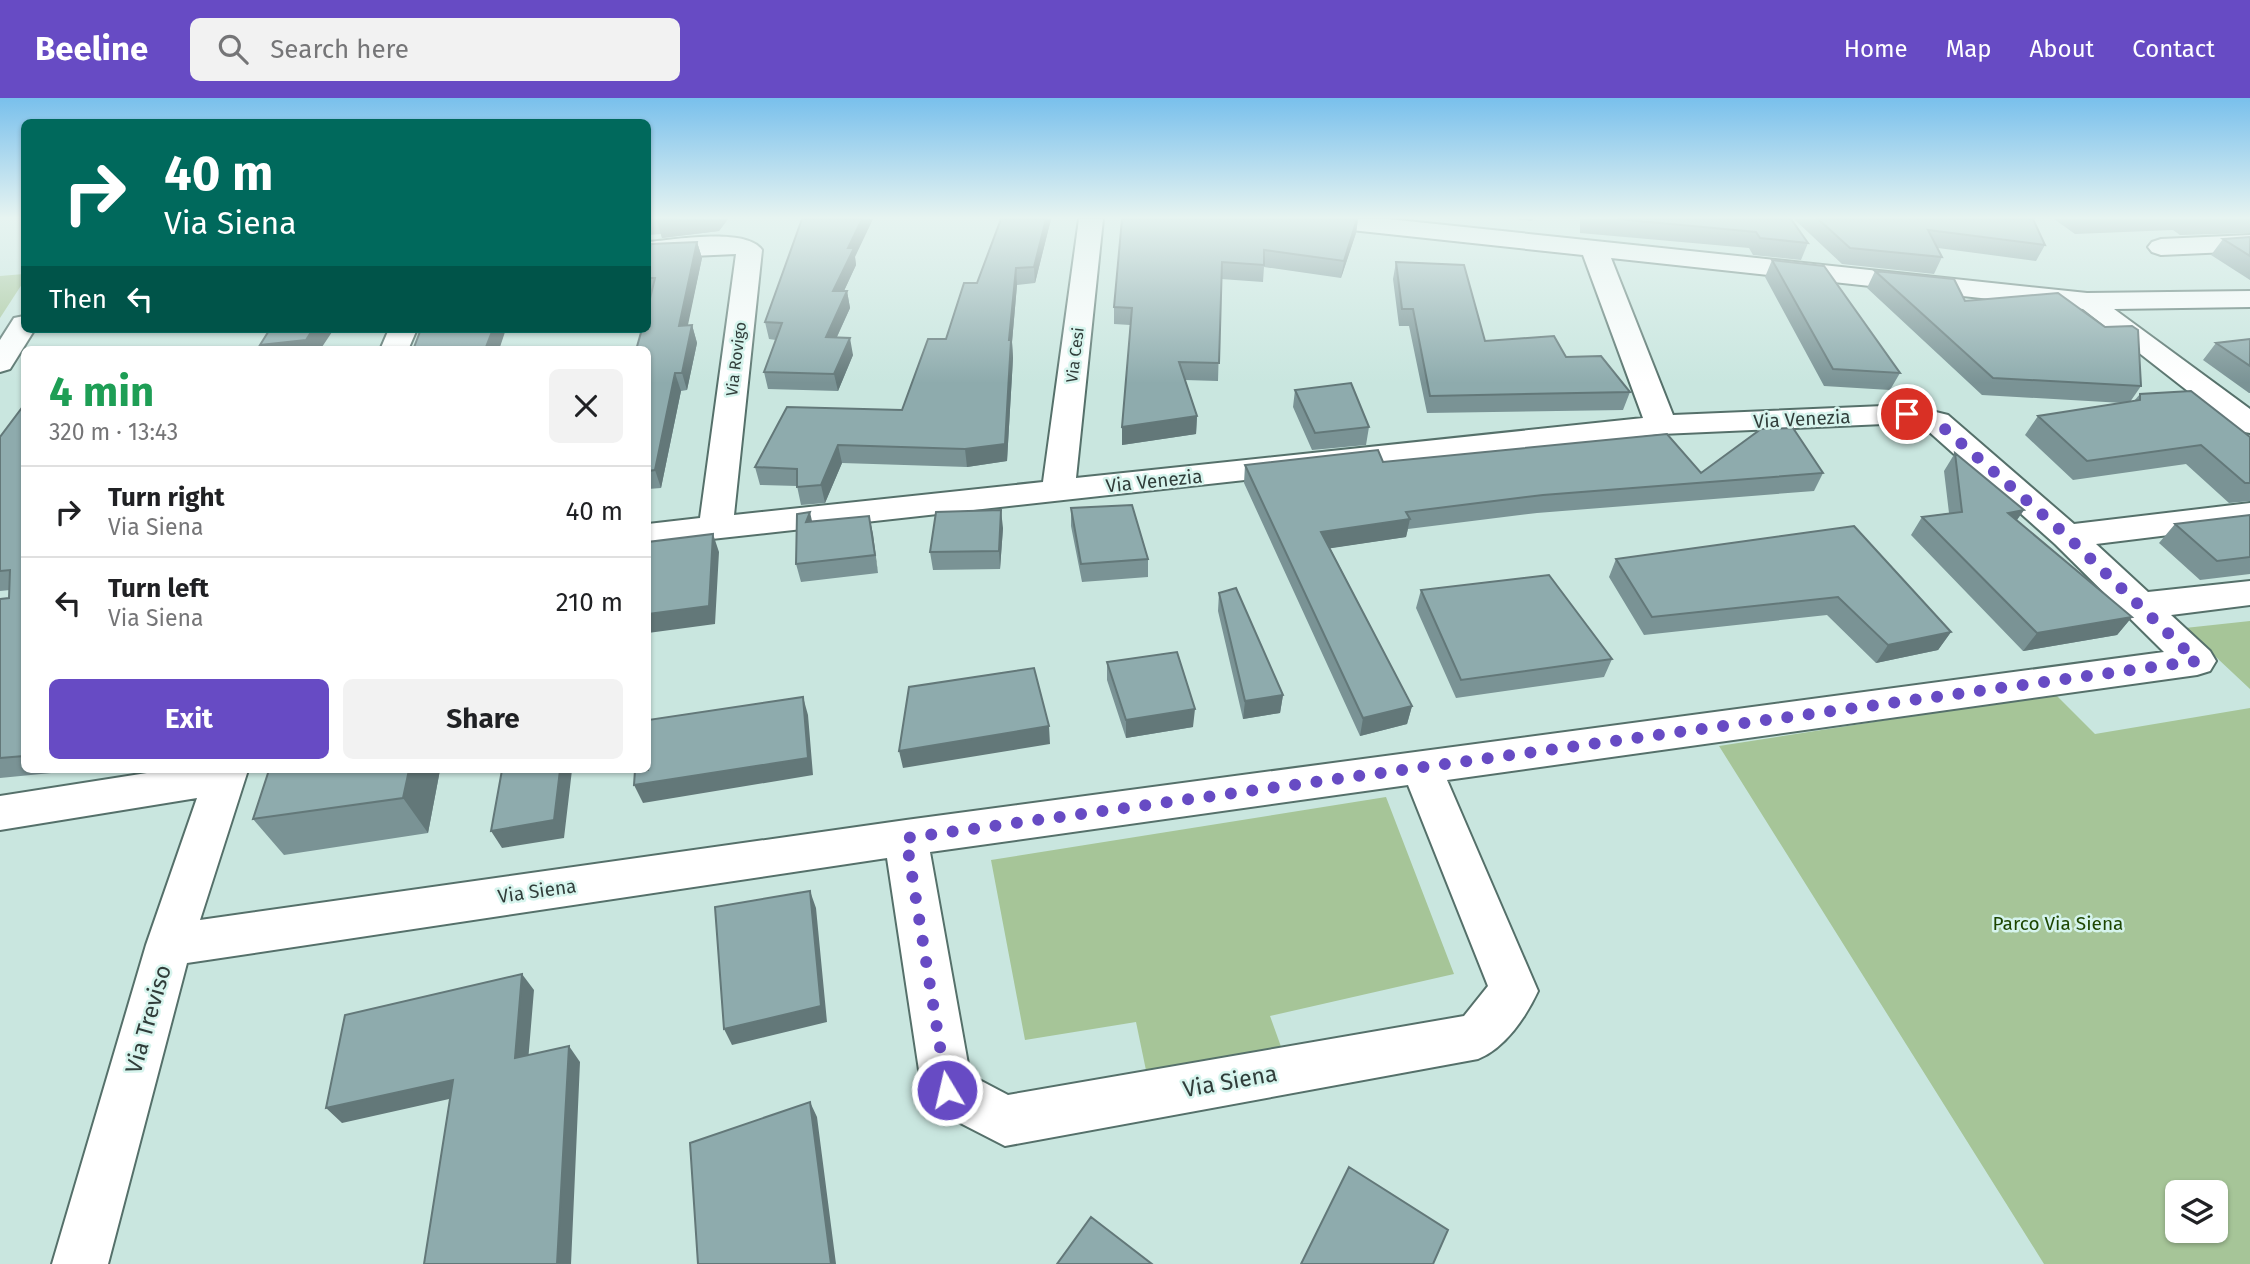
<!DOCTYPE html>
<html lang="en">
<head>
<meta charset="utf-8">
<style>
  :root { --surface:#fff; --page:#f2f2f2; --text:#202124; --muted:#757577; --line:#e0e0e0; --accent:#674bc4 }
  body { margin:0; font-family:"Fira Sans",sans-serif; background:var(--page); color:var(--text); height:100vh; display:flex; flex-direction:column; font-size:26px; white-space:nowrap }
  * { box-sizing:border-box; margin:0 }
  p { font-size:23px; color:var(--muted) }
  .icon { flex:none; width:38px; height:38px; fill:none; stroke:currentColor; stroke-width:2; stroke-linecap:round; stroke-linejoin:round }
  .map { position:relative; flex:1; overflow:hidden }
  .details { position:absolute; left:21px; top:248px; width:630px; height:427px; display:flex; flex-direction:column; background:var(--surface); border-radius:10px; box-shadow:0 2px 5px #0004 }
  .details>* { flex:none }
  .guide { position:absolute; left:21px; top:21px; width:630px; height:214px; border-radius:10px; box-shadow:0 2px 5px #0004; background:#00695c; color:#fff; overflow:hidden }
  .tools { position:absolute; left:2165px; top:1082px; display:grid; gap:14px }
  .tools a { display:grid; place-items:center; width:63px; height:63px; border-radius:10px; background:var(--surface); box-shadow:0 2px 5px #0004; font-size:35px }
  .pin { position:absolute; display:grid; place-items:center; width:60px; height:60px; color:#fff; margin:-30px; border:4px solid #fff; border-radius:50%; box-shadow:0 2px 7px #0007 }
  .me { position:absolute; width:77px; margin:-38px; rotate:351deg; stroke-linejoin:round; filter:drop-shadow(0 0 5px #0008) }
  .turn { display:flex; align-items:center; gap:24px; height:147px; padding:0 28px; font-size:32px }
  .turn .icon { width:91px; height:91px; stroke-width:2.5 }
  .turn b { display:block; font-size:49px; line-height:60px }
  .then { display:flex; align-items:center; height:66px; padding:0 28px; background:#0003; gap:14px; font-size:26px }
  .round { display:grid; place-items:center; flex:none; width:74px; height:74px; border-radius:10px; background:var(--page) }
  .overview { display:flex; align-items:center; justify-content:space-between; height:119px; padding:0 28px }
  h1 { font-size:42px; font-weight:700; line-height:52px; color:#1e9e55 }
  .action { display:flex; gap:14px; margin-top:auto; padding:14px 28px }
  .action a { flex:1; height:80px; border-radius:10px; background:var(--accent); color:#fff; font-size:28px; font-weight:700; line-height:80px; text-align:center }
  .action a+a { background:var(--page); color:var(--text) }
  ul { padding:0; list-style:none }
  li { display:flex; align-items:center; gap:21px; height:91px; padding:0 28px; border-top:2px solid var(--line) }
  li div { flex:1 }
  li b { display:block; font-size:26px }
  li em { font-style:normal }
  header { display:flex; align-items:center; gap:42px; box-sizing:border-box; height:98px; padding:0 35px; background:var(--accent); color:#fff }
  header strong { font-size:33px }
  nav { display:flex; gap:38px; margin-inline-start:auto; font-size:24px }
  .search { width:490px; height:63px; background:var(--page); display:flex; align-items:center; gap:18px; box-sizing:border-box; padding:0 24px; border-radius:10px; color:var(--muted); font-size:26px }
  .map>svg:first-child { display:block }
  .green { fill:#a6c598; fill-rule:evenodd }
  .lines { fill:none; stroke-linecap:round; stroke-linejoin:round }
  .minor-casing { stroke:#55706a; stroke-width:4 }
  .minor { fill:#fff; fill-rule:evenodd }
  .wall { fill:#7a9395 }
  .shaded-wall { fill:#637879 }
  .building { fill:#8eabad; stroke:#637879; stroke-width:2 }
  .route { stroke:#674bc4; stroke-width:12; stroke-dasharray:0 21.6 }
  .labels { text-anchor:middle; dominant-baseline:central; stroke-width:5; stroke-linejoin:round; paint-order:stroke }
  .far-street-label { font-size:16px; fill:#313d3a; stroke:#d6f4ed }
  .street-label { font-size:19px; fill:#313d3a; stroke:#d6f4ed }
  .park-label { font-size:19px; fill:#1d4500; stroke:#d6f4ed }
  .near-street-label { font-size:23px; fill:#313d3a; stroke:#d6f4ed }
</style>
</head>
<body>
<header>
<strong>Beeline</strong>
<div class="search"><svg class="icon" aria-label="search" viewBox="0 0 24 24"><circle cx="10" cy="10" r="6"/><path d="M15 15l6 6"/></svg>Search here</div>
<nav><a>Home</a><a>Map</a><a>About</a><a>Contact</a></nav>
</header>
<div class="map">
<svg width="2250" height="1166" viewBox="0 0 2250 1166">
  <rect width="100%" height="100%" fill="#c9e6df"/>
  <!-- green -->
  <path class="green" d="M24,176v7l-24,37v-42z
    M2250,523v68l-65,-61z
    M2055,596l40,40 155,-26v556h-206l-325,-518zM2177,1094h39v38h-39z
    M1386,699l68,177 -184,42 14,39 -136,25 -12,-58 -111,18 -34,-180z"/>
  <g class="lines">
    <!-- minor casing -->
    <g class="minor-casing">
      <path id="minor" d="M1079,121h24l-27,259 567,-60 -60,-163 -269,-29 -9,-2 -3,-5h86l699,74 163,-2v16l-136,2 136,100v24l-11,-2 -156,-122 -472,-51 62,157 234,-10 41,10 126,109 176,-21v22l-154,19 52,48 102,-11v24l-79,10 39,36 6,10 -6,10 -13,4 -750,105 91,211c-12,26 -33,57 -60,68l-473,87 -76,-39 -7,-17 -35,-232 -700,105 -79,301h-56l94,-319 51,-147 -197,32v-34l166,-26h82l-48,150 706,-100 1258,-168 -109,-108 -129,-115 -20,-6 -245,11 -1013,112v-22l52,-6 36,-264 -88,4v-16c25,-2 98,-15 114,8l-28,265 309,-33zM1408,687l80,201 -24,30 -456,79 -38,-20 -40,-223z
        M2250,137v16l-89,4 -9,-3 -4,-5 4,-5 9,-3z
        M24,218v13h11l-25,40 -10,3v-32l14,-22z
        M389,231h28l-9,21h-28z"/>
    </g>
    <!-- minor -->
    <use href="#minor" class="minor"/>
  </g>
  <!-- wall -->
  <path class="wall" d="M648,121h80l-9,12 -57,7 -1,-4 -13,1z
    M1051,121l-16,64 -18,2 -5,57 1,16 -6,103 -40,6 -125,-4 -17,40 -24,2 -4,-19 -37,-1 -5,-18 147,-57 44,-71 31,-56z
    M1122,121h236l-2,14 -15,45 -77,-11 -1,15 -42,-3 -3,102 -33,-1 12,36 -1,18 -74,11 8,-120 -16,-1v-17z
    M1516,121h17l-1,2z
    M1580,121h211l17,24 -7,17 -48,-5 -4,-7 -169,-15z
    M1794,121h239l12,26 -9,16 -98,-13 4,9 -8,17 -92,-10z
    M2054,121h196v14l-70,2 -7,-5 -98,4z
    M2250,139v43l-39,-25 12,-16z
    M697,144l5,16 -15,68 5,-1 5,18 -10,47 -6,1 -20,97 -13,1v-139l3,-55h-3v-37z
    M855,159l1,8 -12,26h3l3,17 -13,29 16,18 -15,36 -70,-2 -4,-17 12,-32 -7,-1 -4,-17z
    M1772,162l128,113 -10,17 -66,-4 -59,-109z
    M1396,164l89,79 81,16 64,35 -7,18 -196,3 -18,-87h-10l-6,-47z
    M1875,173l90,30 176,85 -11,16 4,-1 6,-7 110,43v64l-21,2 -43,-39 -113,16 -48,-45 13,-19 85,-13 -141,-8 -115,-107z
    M2250,241v54h-1l-46,-33 13,-17z
    M1295,292l74,37 -3,18 -54,5 -19,-43z
    M24,307v365h58l-82,8v-179l9,-1 1,-8 -10,1v-154z
    M1955,355l69,57 -7,10 115,97 -15,18 -94,16 -112,-116 11,-18 27,-4 -5,-42z
    M1383,364l318,11h122l-9,18 -277,22 -129,16 -2,8 -76,11 82,158 -5,18 -47,12 -116,-253 1,-18z
    M1071,410l77,51v18l-66,5 -11,-56z
    M2250,417v59l-50,6 -41,-37 16,-19z
    M869,418l9,57 -77,9 -5,-18z
    M1854,428l97,106 -13,18 -62,13 -49,-48 -183,20 -35,-58 7,-18z
    M1003,430l-3,41 -67,1 -3,-18z
    M1421,492l191,69 -8,18 -148,21 -40,-90z
    M1219,495l64,102 -3,18 -37,6 -25,-108z
    M1107,564l86,65 -67,11 -19,-58z
    M440,672l-12,63 -144,22 -31,-36z"/>
  <!-- shaded-wall -->
  <path class="shaded-wall" d="M677,121h51l-9,12 -57,7 -5,-17z
    M862,121h11l-18,38 1,8 -20,43 -3,-17 15,-43z
    M1046,121h5l-16,64 -1,-16z
    M1358,121l-2,14 -15,45 3,-17z
    M697,144l5,16 -18,86 -5,-18z
    M1016,170l1,17 -5,57 1,16 -6,103 -40,6 -2,-18 44,-109z
    M847,193l3,17 -21,46 -3,-17z
    M692,227l5,18 -10,47 -5,-17z
    M313,231h21l-14,21h-57l-3,-5z
    M493,231h13l-7,21h-11l-2,-3z
    M850,240l3,17 -15,36 -4,-17z
    M675,275l6,18 -20,97 -6,-18z
    M1197,318l-1,18 -74,11v-18z
    M838,347l4,18 -17,40 -4,-18z
    M1001,412l2,18 -3,41 -1,-18z
    M2024,412l-13,18 -3,-15z
    M810,414l4,18 -8,-8z
    M869,418l4,18 5,39 -3,-18z
    M1410,421l-4,18 -87,13 2,-18z
    M713,436l6,18 -4,72 -67,9v-19z
    M2132,519l-15,18 -94,16 14,-18z
    M1951,534l-13,18 -62,13 12,-18z
    M1283,597l-3,18 -37,6 2,-18z
    M803,599l5,18 5,60 -170,28 -9,-18z
    M1412,608l-5,18 -47,12 3,-18z
    M1195,611l-2,18 -67,11v-18z
    M1049,628l1,18 -147,24 -4,-17z
    M409,672h31l-12,63 -25,-35z
    M560,672h12l-8,68 -62,10 -11,-17z
    M810,793l6,17 11,114 -95,23 -8,-16z
    M522,876l12,16 -7,84 -12,-16z
    M569,948l11,16 -9,202h-14z
    M453,982l14,15 -125,28 -16,-15z
    M810,1004l7,15 19,147h-5z"/>
  <!-- building -->
  <path class="building" d="M658,121h19l-20,2z
    M802,121h60l-14,29h6l-21,43h14l-21,46 24,1 -16,36 -70,-2 18,-49 -17,-1z
    M1001,121h45l-12,48 -18,1 -7,72h2l-6,104 -40,5 -127,-4 -17,40 -24,2v-18l-42,-2 32,-60 115,3 26,-71h18l18,-56h13z
    M1122,121h235l-13,42 -80,-11v15l-42,-3 -3,101 -40,-1 18,54 -75,11 10,-119 -18,-1z
    M1617,121h174l17,24 -48,-5 -4,-6z
    M1818,121h215l12,26 -117,-15 14,27 -92,-9z
    M2250,139v19l-27,-17z
    M697,144l-18,84 13,-1 -10,48h-7l-20,97 -7,1v-121h-12l6,-21h6v-22l7,-29h-7v-20l3,-14z
    M1772,162l52,6 76,107 -67,-4z
    M1396,164l68,3 21,76 69,-5 12,21 35,-1 29,36 -200,4 -17,-87h-11z
    M1875,173l79,8 11,22 93,-8 47,34 27,-1 6,4 3,56 -148,-8z
    M270,231h43l-7,11 -46,5z
    M421,231h72l-7,18 9,-1 -2,4h-80z
    M2250,241v27l-34,-23z
    M1351,285l18,44 -54,6 -20,-43z
    M2191,293l59,46v46h-5l-44,-38 -114,16 -49,-45 102,-16v-6z
    M24,307v351l-24,2v-159l9,-1 1,-28 -10,1v-134z
    M1793,330l30,45 -280,22 -137,17 4,7 -89,13 91,174 -49,12 -118,-253 133,-15 5,12 284,-28 34,39 60,-44z
    M1955,355l69,57 -16,3 124,104 -95,16 -115,-116 40,-5z
    M1132,407l16,54 -67,5 -10,-56z
    M1001,412l-2,41 -69,1 6,-40z
    M810,414l-4,10 63,-6 6,39 -79,9 1,-50z
    M2250,417v42l-33,4 -42,-37z
    M1854,428l97,106 -63,13 -50,-48 -186,20 -36,-58z
    M713,436l-4,72 -61,8v-72z
    M1549,477l63,84 -151,21 -40,-90z
    M1236,490l47,107 -38,6 -26,-108z
    M1177,554l18,57 -69,11 -19,-58z
    M1034,570l15,58 -150,25 10,-64z
    M803,599l5,61 -174,27 1,-15h13v-50z
    M269,672h140l-6,28 -150,21z
    M502,672h58l-6,50 -63,11z
    M810,793l11,115 -97,23 -9,-122z
    M522,876l-7,84 54,-12 -12,218h-133l29,-184 -127,28 19,-93z
    M810,1004l21,162h-133l-8,-121z
    M1349,1069l99,63 -15,34h-132z
    M1091,1119l61,47h-95z"/>
  <!-- sky -->
  <linearGradient id="sky" x2="0" y2="1"><stop stop-color="#79c0ec"/><stop offset="0.42" stop-color="#e7f4f1"/><stop offset="1" stop-color="#e7f4f1" stop-opacity="0"/></linearGradient>
  <rect width="2250" height="285" fill="url(#sky)"/>
  <g class="lines">
    <!-- route -->
    <path class="route" d="M947,992l-41,-252 1291,-177 -130,-125 -130,-114 -30,-8"/>
  </g>
  <g class="labels">
    <!-- far-street labels -->
    <g class="far-street-label">
      <text transform="translate(1075 257) rotate(-83)">Via Cesi</text>
      <text transform="translate(736 261) rotate(-83)">Via Rovigo</text>
    </g>
    <!-- street labels -->
    <g class="street-label">
      <text transform="translate(1802 321) rotate(-3)">Via Venezia</text>
      <text transform="translate(1154 383) rotate(-6)">Via Venezia</text>
      <text transform="translate(537 793) rotate(-8)">Via Siena</text>
    </g>
    <!-- park labels -->
    <g class="park-label">
      <text x="2058" y="825">Parco Via Siena</text>
    </g>
    <!-- near-street labels -->
    <g class="near-street-label">
      <text transform="translate(148 921) rotate(-74)">Via Treviso</text>
      <text transform="translate(1230 983) rotate(-10)">Via Siena</text>
    </g>
  </g>
</svg>
<div class="tools">
<a><svg class="icon" aria-label="layers" viewBox="0 0 24 24"><path d="M12 4l9 5-9 5-9-5zM3 14l9 5 9-5"/></svg></a>
</div>
<div class="pin" style="left:1907px;top:316px;background:#d93025"><svg class="icon" aria-label="arrive" viewBox="0 0 24 24"><path d="M6 21V4h12l-3 4 3 4H6"/></svg></div>
<svg class="me" style="left:947px;top:992px" viewBox="-20 -20 40 40"><circle r="17" fill="#674bc4" stroke="#fff" stroke-width="3"/><path d="M0-11L8 9 0 5-8 9z" fill="#fff"/></svg>
<div class="guide">
<div class="turn"><svg class="icon" aria-label="right" viewBox="0 0 24 24"><path d="M7 20v-9h11M14 6l5 5-5 5"/></svg><div><b>40 m</b>Via Siena</div></div>
<div class="then">Then<svg class="icon" aria-label="left" viewBox="0 0 24 24"><path d="M17 20v-9H6M10 6l-5 5 5 5"/></svg></div>
</div>
<section class="details">
<div class="overview"><div><h1>4 min</h1><p>320 m · 13:43</p></div><a class="round"><svg class="icon" aria-label="close" viewBox="0 0 24 24"><path d="M6 6l12 12M18 6L6 18"/></svg></a></div>
<ul>
<li><svg class="icon" aria-label="right" viewBox="0 0 24 24"><path d="M7 20v-9h11M14 6l5 5-5 5"/></svg><div><b>Turn right</b><p>Via Siena</p></div><em>40 m</em></li>
<li><svg class="icon" aria-label="left" viewBox="0 0 24 24"><path d="M17 20v-9H6M10 6l-5 5 5 5"/></svg><div><b>Turn left</b><p>Via Siena</p></div><em>210 m</em></li>
</ul>
<div class="action"><a>Exit</a><a>Share</a></div>
</section>
</div>
</body>
</html>
